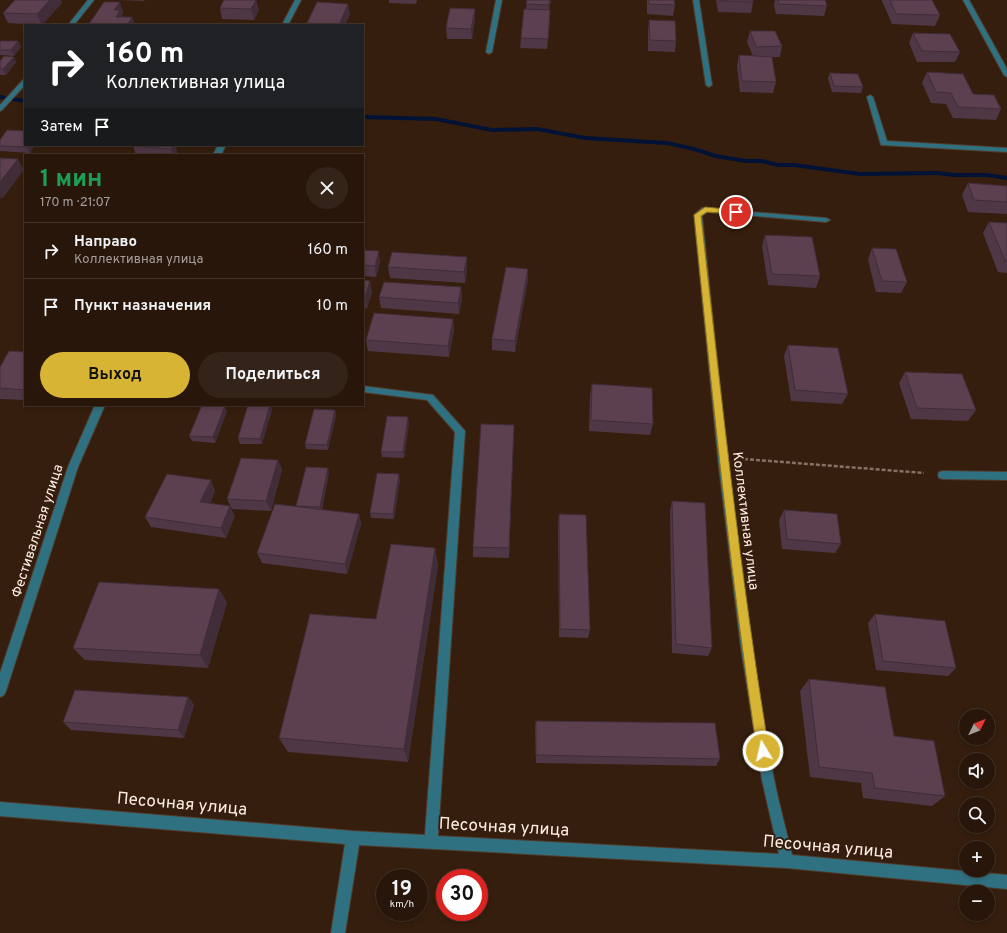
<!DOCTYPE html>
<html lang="ru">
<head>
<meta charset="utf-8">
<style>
  :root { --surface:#28160a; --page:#342318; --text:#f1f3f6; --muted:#a59f9c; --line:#44352b; --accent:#d8b434 }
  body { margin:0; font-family:Overpass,sans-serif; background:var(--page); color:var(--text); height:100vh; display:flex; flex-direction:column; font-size:15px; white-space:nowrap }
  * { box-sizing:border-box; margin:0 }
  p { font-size:13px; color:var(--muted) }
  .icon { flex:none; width:22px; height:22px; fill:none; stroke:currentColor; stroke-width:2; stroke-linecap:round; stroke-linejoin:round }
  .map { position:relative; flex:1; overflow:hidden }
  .details { position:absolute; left:24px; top:154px; width:340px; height:252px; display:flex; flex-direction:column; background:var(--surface); border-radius:0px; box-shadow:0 2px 6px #0003,0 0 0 1px var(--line) }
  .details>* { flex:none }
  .top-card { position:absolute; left:24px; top:24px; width:340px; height:122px; border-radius:0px; box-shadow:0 2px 6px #0003,0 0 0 1px var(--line); background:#202124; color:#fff; overflow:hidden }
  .needle { width:26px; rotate:47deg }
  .buttons { position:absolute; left:959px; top:709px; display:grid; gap:8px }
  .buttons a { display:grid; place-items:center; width:36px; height:36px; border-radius:50%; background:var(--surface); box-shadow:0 2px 6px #0003,0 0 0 1px var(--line); font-size:20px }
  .speed { position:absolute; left:376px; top:869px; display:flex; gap:8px; font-size:20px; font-weight:700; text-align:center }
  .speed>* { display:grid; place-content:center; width:52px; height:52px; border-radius:50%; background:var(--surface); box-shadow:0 2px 6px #0003,0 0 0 1px var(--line); line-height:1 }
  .speed small { font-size:10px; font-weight:400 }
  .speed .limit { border:6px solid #d22; background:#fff; color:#111 }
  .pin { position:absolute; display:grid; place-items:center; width:34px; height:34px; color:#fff; margin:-17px; border:2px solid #fff; border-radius:50%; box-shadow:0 1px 4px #0007 }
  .me { position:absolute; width:44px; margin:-22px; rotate:351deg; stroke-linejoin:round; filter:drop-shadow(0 0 3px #0008) }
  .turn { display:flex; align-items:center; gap:14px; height:84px; padding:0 16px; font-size:18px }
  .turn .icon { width:52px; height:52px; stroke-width:2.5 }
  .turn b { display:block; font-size:28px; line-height:34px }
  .then { display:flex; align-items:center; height:38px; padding:0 16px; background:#0003; gap:8px; font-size:15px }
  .round { display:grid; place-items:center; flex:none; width:42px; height:42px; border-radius:21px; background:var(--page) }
  .overview { display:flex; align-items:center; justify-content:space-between; height:68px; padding:0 16px }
  h1 { font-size:24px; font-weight:700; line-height:30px; color:#1e9e55 }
  .cta { display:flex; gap:8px; margin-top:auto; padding:8px 16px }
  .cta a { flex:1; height:46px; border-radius:24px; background:var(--accent); color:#111; font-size:16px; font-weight:700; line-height:46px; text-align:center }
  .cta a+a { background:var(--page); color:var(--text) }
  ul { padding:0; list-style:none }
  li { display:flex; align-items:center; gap:12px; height:56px; padding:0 16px; border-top:1px solid var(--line) }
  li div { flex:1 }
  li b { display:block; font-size:15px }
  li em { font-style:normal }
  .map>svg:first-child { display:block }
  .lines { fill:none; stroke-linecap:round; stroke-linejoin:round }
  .stream { fill:#001236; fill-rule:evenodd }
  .minor-casing { stroke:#513b2b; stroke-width:2 }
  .path { stroke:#867163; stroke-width:2.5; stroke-dasharray:4 2; stroke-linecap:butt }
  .minor { fill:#307181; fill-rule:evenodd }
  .wall { fill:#4f3745 }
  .shaded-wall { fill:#402d38 }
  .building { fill:#5c4050; stroke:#402d38 }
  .route { fill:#d8b434; stroke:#8c7522 }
  .labels { text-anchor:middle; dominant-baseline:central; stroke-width:4; stroke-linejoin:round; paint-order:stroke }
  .street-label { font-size:14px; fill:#feede3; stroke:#351e0d }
  .near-street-label { font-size:17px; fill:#feede3; stroke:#351e0d }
</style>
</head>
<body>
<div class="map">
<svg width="1007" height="933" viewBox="0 0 1007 933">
  <rect width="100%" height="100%" fill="#351e0d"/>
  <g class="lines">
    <!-- stream -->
    <path class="stream" d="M0,95l25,4v4l-25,-4z
      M363,115l73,2 56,11 45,-1 48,9 82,5 31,7 18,6 30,5h16l16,4h16l66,9 77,-1 17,2h33l20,3v4l-20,-3h-33l-17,-2 -77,1 -66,-9h-16l-16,-4h-16l-31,-5 -21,-7 -27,-6 -82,-5 -48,-9 -45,1 -56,-11 -73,-2z"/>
    <!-- minor casing -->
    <g class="minor-casing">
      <path id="minor" d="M88,0h6l-20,25h-6z
        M295,0h6l-13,25h-6z
        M496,0h6l-10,52 -3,2 -3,-2z
        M693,0h6l13,85 -3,2 -3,-2z
        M963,0h6l38,69v8l-3,-2z
        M25,79v6l-23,25 -2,1v-6l23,-25z
        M870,95l3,2 14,44 120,7v4l-126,-7 -14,-48z
        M218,145h8l-5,10h-8z
        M702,208l124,10 4,2 -4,2 -119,-10 -5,4c20,188 37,377 72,563 5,25 12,51 18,76l215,20v14l-220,-21 -428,-23 -14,88h-14l14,-89 -345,-28v-14l353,29 72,4 30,-403 -28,-32 -64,-8v-6l70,9 32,36 -27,405 341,18 -17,-74 -21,-132 -22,-180 -25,-253z
        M95,405h10l-27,62 -72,224 -2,4 -4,2v-24l68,-206z
        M943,471l64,1v8l-64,-1 -4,-1 -1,-3 1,-3z"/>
    </g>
    <!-- path -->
    <path class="path" d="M744,459l180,14"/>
    <!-- minor -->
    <use href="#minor" class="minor"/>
  </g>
  <!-- wall -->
  <path class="wall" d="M119,0h26l-1,1z
    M224,0h32l3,10 -5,10 -32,-1 -2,-11z
    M389,0h28l-1,4 -27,-1z
    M527,0h24l-2,10h1v11l-3,28 -27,-1 1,-10 5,-29z
    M647,0h27l1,5 -2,11 -26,-2z
    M716,0h37v2l-2,11 -33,-1z
    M775,0h50l2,6 -3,10 -48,-2 -2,-9z
    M882,0h50l8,15 -5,11 -43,-2 -10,-23z
    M62,3l-20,22 -34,-2 -5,-10z
    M123,12l-1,3 1,2 12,8h-45l-1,-1z
    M350,14l-5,11h-38v-2z
    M475,19l-3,20h-25l-1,-11z
    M649,20l27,21 -1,11 -27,-1v-20z
    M750,31l32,15 -2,11h-8l4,25 -3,11 -33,-1 -3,-26 2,-11 14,1 -6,-14z
    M913,33l47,19 -5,10h-38l-8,-19z
    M0,41h18l3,6 -7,9 -14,-1z
    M0,61l16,1 -10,13h-6z
    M927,72l46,22 28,15 -5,11 -43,-2 -7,-14 -15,-1 -9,-20z
    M830,73l33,14 -2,6 -29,-1 -4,-14z
    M0,140l35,5 -5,8 -30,-2z
    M175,145l3,10h-42l-3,-9z
    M968,183l39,3v28l-39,-2 -6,-17z
    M989,222l18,1v50l-9,-1 -15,-39z
    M765,235l55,41 -4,12 -48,-3 -6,-39z
    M872,248l35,34 -6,11 -25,-1 -8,-32z
    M363,250l17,12 -4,15 -13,-1z
    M388,267l79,2 -2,14 -75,-5z
    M363,280l9,12 -5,16h-4z
    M528,280l-13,72 -23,-2v-11z
    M461,287l1,11 -3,16 -78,-6 -2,-11z
    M453,319l1,11 -5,27 -81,-6 -2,-11z
    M788,345l60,49 -6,10 -51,-3 -7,-45z
    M25,352v48l-25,-1v-32z
    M905,372l71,38 -8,11 -57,-2 -12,-36z
    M592,384l61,40 -3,11 -61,-4 1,-36z
    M248,405h22l2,5 -10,34h-22l-2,-6z
    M335,410l1,5 -8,35 -22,-1 -1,-5z
    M227,411l-12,32 -23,-2 -3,-5z
    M409,422l-5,36 -22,-1 -1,-5z
    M514,425l-5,133 -36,-1v-10z
    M278,460l4,10 -11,41 -39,-2 -5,-10z
    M328,468l1,5 -7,37 37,4 2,10 -14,50 -85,-11 -5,-10z
    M400,479l-6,40 -23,-1 -1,-5z
    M215,490l-5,14 25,12 -9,22 -75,-11 -6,-10z
    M672,501l40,147 -4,8 -36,-3 -2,-142z
    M784,510l57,34 -6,9 -53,-4 -3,-29z
    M559,514l31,116 -2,8 -29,-1 -1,-113z
    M435,548l3,18 -30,196 -120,-10 -9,-14 97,-119z
    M227,602l-19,66 -123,-8 -12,-12z
    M875,614l81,54 -8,8 -72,-6 -8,-47z
    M809,679l85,57 51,60 -13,10 -69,-8 -2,-15 -51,-6 -10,-86z
    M188,697l6,8 -10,33 -113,-8 -8,-8z
    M536,721l184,38 -4,7 -180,-3 -1,-35z"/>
  <!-- shaded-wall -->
  <path class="shaded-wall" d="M50,0h11l1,3 -20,22 -5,-11z
    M256,0l3,10 -5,10 -3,-11z
    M550,0h1l-3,15 1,-10z
    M120,2l3,10 -1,3 2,6 -5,3 -5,-14z
    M348,4l2,10 -5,11h-6z
    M475,9v10l-3,20 -1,-10z
    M550,10v11l-3,28 1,-10z
    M132,17l3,8h-7v-1z
    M18,41l3,6 -7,9 -3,-6z
    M14,57l2,5 -10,13 -3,-6z
    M29,145h6l-5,8 -3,-6z
    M173,145h2l3,10h-5l-2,-6z
    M18,159l6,11 -22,29 -2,-2v-15z
    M379,251l1,11 -4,15 -1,-11z
    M467,257v12l-2,14 -1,-11z
    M528,269v11l-13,72v-11z
    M370,281l2,11 -5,16 -2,-11z
    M461,287l1,11 -3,16 -1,-11z
    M453,319l1,11 -5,27 -1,-11z
    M270,405l2,5 -10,34 -2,-5z
    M225,406l2,5 -12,32 -2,-6z
    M335,410l1,5 -8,35 -1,-5z
    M408,417l1,5 -5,36 -1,-6z
    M278,460l4,10 -11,41 -5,-10z
    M328,468l1,5 -8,39 -1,-5z
    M399,474l1,5 -6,40 -1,-5z
    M211,480l4,10 -9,22 -6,-10z
    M230,506l5,10 -9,22 -5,-10z
    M359,514l2,10 -14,50 -2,-10z
    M435,548l3,18 -30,196 -4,-13z
    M219,589l8,13 -19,66 -8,-13z
    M188,697l6,8 -10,33 -6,-8z"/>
  <!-- building -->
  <path class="building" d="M15,0h35l-13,14 -34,-1z
    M224,0h32l-5,9 -31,-1z
    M527,0h23l-1,5 -23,-1z
    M649,0h25l1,5 -26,-1z
    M720,0h33v2l-33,-1z
    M778,0h47l2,6 -48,-2z
    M890,0h42l8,15 -44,-1z
    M104,2h16l-6,8h6l-4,7h16l-4,7h-39z
    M317,2l31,2 -9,21 -32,-2z
    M450,8l25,1 -4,20 -25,-1z
    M524,9l26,1 -2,29 -27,-1z
    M649,20l26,1 1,20 -26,-1z
    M750,31h25l7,15 -26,1z
    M913,33l37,1 10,18 -38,-1z
    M0,41h18l-7,9h-11z
    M739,55l33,2 4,25 -34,-1z
    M4,56l10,1 -11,12h-3v-8z
    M927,72l36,2 10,20 21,1 7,14 -43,-2 -7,-14 -15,-1z
    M830,73l28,1 5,13 -29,-1z
    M7,130l18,1v14h4l-2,2 -27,-1v-6z
    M133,145h40l-2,4 -38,-3z
    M0,158l18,1 -18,23z
    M968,183l39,3v16l-33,-2z
    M989,222l18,1v38h-2z
    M765,235l47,2 8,39 -48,-2z
    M872,248l24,1 11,33 -25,-1z
    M363,250l16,1 -4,15 -12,-1z
    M392,252l75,5 -3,15 -76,-5z
    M506,267l22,2 -13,72 -23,-2z
    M363,280l7,1 -5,16h-2z
    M384,282l77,5 -3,16 -79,-6z
    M374,313l79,6 -5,27 -82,-6z
    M788,345l50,3 10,46 -53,-4z
    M9,351l16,1v38l-25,-2v-21z
    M905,372l57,2 14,36 -59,-2z
    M592,384l60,4 1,36 -62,-4z
    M202,405l23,1 -12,31 -24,-1z
    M248,405h22l-10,34 -22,-1z
    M314,409l21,1 -8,35 -22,-1z
    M387,416l21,1 -5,35h-22z
    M481,424l33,1 -5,123 -36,-1z
    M241,458l37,2 -12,41 -39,-2z
    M306,467l22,1 -8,39 -24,-1z
    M377,473l22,1 -6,40 -23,-1z
    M167,474l44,6 -11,22 30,4 -9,22 -76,-11z
    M672,501l33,2 7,145 -36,-4z
    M275,504l84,10 -14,50 -88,-11z
    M784,510l53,4 4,30 -54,-5z
    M559,514l27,1 4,115 -30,-1z
    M391,544l44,4 -31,201 -125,-11 31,-124 66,5z
    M99,582l120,7 -19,66 -127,-7z
    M875,614l70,7 11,47 -73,-7z
    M809,679l76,8 9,49 40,5 11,55 -70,-8 -3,-15 -53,-6z
    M75,690l113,7 -10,33 -115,-8z
    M536,721l179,2 5,36 -184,-4z"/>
  <!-- route -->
  <path class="route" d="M705,207l31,3 3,2 -3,2 -29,-2 -6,4c20,179 39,357 68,535l-2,4 -4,2 -4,-2 -2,-4c-27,-178 -45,-357 -63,-536z"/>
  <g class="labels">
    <!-- street labels -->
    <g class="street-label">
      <text transform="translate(745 521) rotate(83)">Коллективная улица</text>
      <text transform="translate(38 531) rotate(-72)">Фестивальная улица</text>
    </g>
    <!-- near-street labels -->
    <g class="near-street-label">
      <text transform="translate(182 805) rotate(5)">Песочная улица</text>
      <text transform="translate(504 828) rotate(3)">Песочная улица</text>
      <text transform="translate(828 848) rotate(5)">Песочная улица</text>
    </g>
  </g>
</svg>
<div class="buttons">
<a><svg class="needle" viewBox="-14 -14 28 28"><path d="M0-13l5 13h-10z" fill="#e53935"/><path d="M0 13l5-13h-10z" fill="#a59f9c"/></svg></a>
<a><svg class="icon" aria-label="sound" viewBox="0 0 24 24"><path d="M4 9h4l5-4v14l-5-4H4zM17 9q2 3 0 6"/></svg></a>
<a><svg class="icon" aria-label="search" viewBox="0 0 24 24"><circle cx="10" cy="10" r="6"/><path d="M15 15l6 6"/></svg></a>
<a>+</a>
<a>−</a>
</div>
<div class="speed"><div>19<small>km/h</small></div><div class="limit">30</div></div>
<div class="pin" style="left:736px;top:212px;background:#d93025"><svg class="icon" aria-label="arrive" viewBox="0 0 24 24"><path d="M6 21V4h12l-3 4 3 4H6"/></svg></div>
<svg class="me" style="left:763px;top:751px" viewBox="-20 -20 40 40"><circle r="17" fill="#d8b434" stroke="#fff" stroke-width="3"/><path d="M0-11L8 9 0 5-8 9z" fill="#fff"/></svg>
<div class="top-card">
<div class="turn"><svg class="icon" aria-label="right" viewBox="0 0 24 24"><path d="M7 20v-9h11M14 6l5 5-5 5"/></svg><div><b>160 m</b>Коллективная улица</div></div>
<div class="then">Затем<svg class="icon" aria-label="arrive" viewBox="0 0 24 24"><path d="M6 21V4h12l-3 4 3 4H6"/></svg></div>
</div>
<section class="details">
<div class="overview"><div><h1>1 мин</h1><p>170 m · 21:07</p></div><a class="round"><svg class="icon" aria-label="close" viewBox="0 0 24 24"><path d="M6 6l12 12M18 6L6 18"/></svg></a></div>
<ul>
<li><svg class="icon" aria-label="right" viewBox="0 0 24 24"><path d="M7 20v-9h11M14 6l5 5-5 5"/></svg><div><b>Направо</b><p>Коллективная улица</p></div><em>160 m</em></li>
<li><svg class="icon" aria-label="arrive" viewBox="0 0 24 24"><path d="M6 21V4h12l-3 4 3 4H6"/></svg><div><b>Пункт назначения</b></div><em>10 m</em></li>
</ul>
<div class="cta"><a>Выход</a><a>Поделиться</a></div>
</section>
</div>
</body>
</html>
